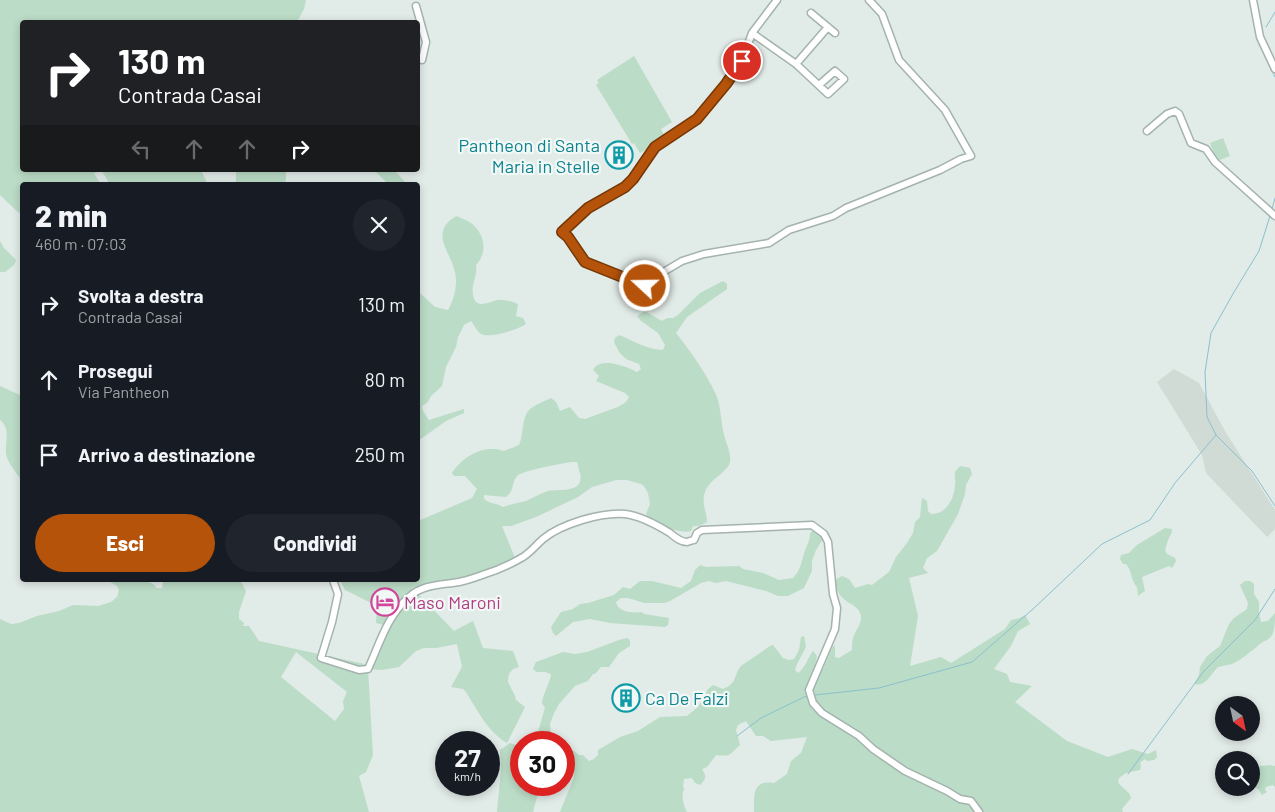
<!DOCTYPE html>
<html lang="it">
<head>
<meta charset="utf-8">
<style>
  :root { --surface:#171b24; --page:#20242c; --text:#f1f3f6; --muted:#9ea1a6; --accent:#b45309 }
  body { margin:0; font-family:Barlow,sans-serif; background:var(--page); color:var(--text); height:100vh; display:flex; flex-direction:column; font-size:19px; white-space:nowrap }
  * { box-sizing:border-box; margin:0 }
  p { font-size:16px; color:var(--muted) }
  .icon { flex:none; width:28px; height:28px; fill:none; stroke:currentColor; stroke-width:2; stroke-linecap:round; stroke-linejoin:round }
  .map { position:relative; flex:1; overflow:hidden }
  .side { position:absolute; left:20px; top:182px; width:400px; height:400px; display:flex; flex-direction:column; background:var(--surface); border-radius:5px; box-shadow:0 2px 8px #0003 }
  .side>* { flex:none }
  .top-card { position:absolute; left:20px; top:20px; width:400px; height:152px; border-radius:5px; box-shadow:0 2px 8px #0003; background:#202124; color:#fff; overflow:hidden }
  .needle { width:32px; rotate:147deg }
  .fabs { position:absolute; left:1215px; top:696px; display:grid; gap:10px }
  .fabs a { display:grid; place-items:center; width:45px; height:45px; border-radius:50%; background:var(--surface); box-shadow:0 2px 8px #0003; font-size:25px }
  .speed { position:absolute; left:435px; top:731px; display:flex; gap:10px; font-size:25px; font-weight:700; text-align:center }
  .speed>* { display:grid; place-content:center; width:65px; height:65px; border-radius:50%; background:var(--surface); box-shadow:0 2px 8px #0003; line-height:1 }
  .speed small { font-size:12px; font-weight:400 }
  .speed .limit { border:8px solid #d22; background:#fff; color:#111 }
  .pin { position:absolute; display:grid; place-items:center; width:42px; height:42px; color:#fff; margin:-21px; border:2px solid #fff; border-radius:50%; box-shadow:0 1px 5px #0007 }
  .me { position:absolute; width:55px; margin:-28px; rotate:291deg; stroke-linejoin:round; filter:drop-shadow(0 0 4px #0008) }
  .turn { display:flex; align-items:center; gap:18px; height:105px; padding:0 15px; font-size:22px }
  .turn .icon { width:65px; height:65px; stroke-width:2.5 }
  .turn b { display:block; font-size:35px; line-height:42px }
  .lanes { display:flex; align-items:center; height:48px; padding:0 15px; background:#0003; justify-content:center; gap:25px; direction:ltr }
  .lanes .off { opacity:.35 }
  .round { display:grid; place-items:center; flex:none; width:52px; height:52px; border-radius:26px; background:var(--page) }
  .head { display:flex; align-items:center; justify-content:space-between; height:85px; padding:0 15px }
  h1 { font-size:30px; font-weight:800; line-height:38px }
  .button { display:flex; gap:10px; margin-top:auto; padding:10px 15px }
  .button a { flex:1; height:58px; border-radius:30px; background:var(--accent); color:#fff; font-size:20px; font-weight:800; line-height:58px; text-align:center }
  .button a+a { background:var(--page); color:var(--text) }
  ul { padding:0; list-style:none }
  li { display:flex; align-items:center; gap:15px; height:75px; padding:0 15px }
  li div { flex:1 }
  li b { display:block; font-size:19px }
  li em { font-style:normal }
  .map>svg:first-child { display:block }
  .built { fill:#d0dbd6 }
  .green { fill:#bbdcc6; fill-rule:evenodd }
  .lines { fill:none; stroke-linecap:round; stroke-linejoin:round }
  .stream { stroke:#8bc0ce; stroke-width:1 }
  .minor-casing { stroke:#a4b3ae; stroke-width:9 }
  .minor { stroke:#fff; stroke-width:6 }
  .route-casing { stroke:#753606; stroke-width:12 }
  .route { stroke:#b45309; stroke-width:9 }
  .labels { text-anchor:middle; dominant-baseline:central; stroke-width:4.5; stroke-linejoin:round; paint-order:stroke }
  .culture-label { font-size:18px; fill:#0d838f; stroke:#f2f8f5; text-anchor:end }
  .hotel-label { font-size:18px; fill:#b23c85; stroke:#f2f8f5; text-anchor:start }
</style>
</head>
<body>
<div class="map">
<svg width="1275" height="812" viewBox="0 0 1275 812">
  <rect width="100%" height="100%" fill="#e1ebe7"/>
  <!-- built -->
  <path class="built" d="M1174,369l25,14 26,48 50,79v19l-8,8 -61,-64 -4,-18 -45,-73z"/>
  <!-- green -->
  <path class="green" d="M0,0h306l-2,9 -7,13h-275v148h179l7,15h-98l-8,-14 -8,2 7,12h-79v24l-3,4 -19,-18z
    M634,56l38,66 -11,7 5,10 -26,14 -6,-10 -2,1 -36,-59 3,-2 -2,-3z
    M1223,138l7,18 -13,5 -7,-18z
    M236,170h50v10l-3,5h-52l5,-4z
    M374,170h20l14,15h-19z
    M456,216c5,2 11,4 15,7 14,11 17,29 5,42 2,11 -5,18 -3,30 3,16 16,6 26,5 7,0 12,1 19,4l-2,12 7,2 3,6c-7,5 -37,15 -45,10 -4,-3 -7,-9 -10,-13l-7,4 -6,12 -2,10 -10,20 -4,19 -11,10 -3,6 -6,4 1,5 6,9 35,-11v4l-18,8 -28,20v-153l3,6 14,13 13,3c6,-10 10,-26 7,-38 -5,-22 -26,-39 1,-56z
    M0,241l4,7 12,12 -2,5 -9,7h-5z
    M723,281l4,3v5l-40,28 -11,16c13,16 34,46 41,64 4,12 4,26 7,38 2,8 7,17 6,26 0,10 -21,18 -25,31 -4,11 2,20 2,30l-8,4h-6l-2,5c-8,3 -32,-5 -40,-10 -1,-1 -4,-5 -5,-7l4,-10 -2,-11 -4,-7 -3,-2 -14,-4h-11l-24,7 -14,10 -42,20 -25,9h-9l13,32c-19,11 -39,16 -60,21 -15,3 -28,3 -43,9l42,43 19,-10 10,27 30,3 6,16c-9,2 -11,7 -11,15l7,14 1,4 9,7 -18,36c-20,-12 -29,-32 -41,-51l-3,-3 -12,-2 11,-20 -5,-23 -21,4h-12l-8,3 -17,16 -17,3 -14,-1 5,86 -7,17 -7,4 10,36h-369v-193l11,5 8,-1 18,-7 22,-5 14,-6 25,1 13,-4 6,-5 2,-7 -2,-4 -10,-6c14,0 41,-5 50,8h5l1,-5 -1,-3h78l6,11 -7,21v7l5,4 -1,3h6l10,15 110,24 15,-40 -8,-2 1,-17 -32,-16 -5,-10h78v-59l54,-23 5,-9 -12,-13h-11l-2,-3c11,-17 32,-29 52,-22l15,-6c5,-10 2,-26 10,-35 5,-5 16,-9 22,-12l5,4 4,9 10,-4 9,11 6,1 33,-12 8,-5 3,-5 -4,-4 -29,-12 3,-5 -6,-6c7,-14 33,-4 44,2l4,-3 -2,-5 -13,-5 -7,-7 -5,-10 1,-4 4,-3c15,6 29,15 44,15l2,-5 -7,-12 -17,-12 -4,-5 8,-5 17,10 5,-3h6l5,-3 22,-22zM572,462h5c2,4 1,7 3,11 5,21 -21,16 -32,18 -7,2 -15,7 -22,10 -7,2 -15,3 -23,6 -6,-4 -13,-3 -19,-8v-4l22,2c9,-7 5,-14 11,-21 4,-5 46,-13 55,-14zM296,652l51,40 -4,9 1,8 -9,12 -54,-44z
    M0,386l22,10v85c-5,-8 -15,-18 -16,-28 -1,-12 5,-24 -6,-33z
    M960,466l10,2 2,6 -6,11 -1,9 -7,20 -21,37 -10,7 -4,10 5,5 -19,5 9,38 -8,50 31,-9 10,6 54,-34 6,-9 9,-2 5,-3 5,9 -12,7 -7,15 -17,23 13,5 3,8 22,4 -17,16 52,39 41,16 24,-8 16,5 8,-4 1,7 -3,3 -7,1 -2,-2 -5,4 1,3 -1,4 -14,3 -7,5 -1,4c4,7 11,8 13,16l-9,11 1,3h-369c0,-17 -2,-32 20,-29l13,-9 4,-13 10,-8 6,-16 -36,4 -8,-5h-7l-10,-15 -8,4 -2,5 4,15c-11,9 -8,12 -24,10l-9,12 -5,2c5,8 4,10 -2,16l-5,-2 -3,-5 -8,1 -1,7 1,3c-3,8 -1,15 3,23h-127l14,-35v-5l-3,-5 -7,-2v-5l3,-1 2,-8h5l5,4h4l6,6 5,-2 4,-4v-5l22,-13 18,-6 22,-14 27,-1 11,-9 10,-18 5,-4 10,4c15,-6 10,-13 18,-23l29,-20 3,-1 10,13 6,2 5,-1 5,-9 2,-13 3,-1 2,11 -9,17 -2,6 3,3c8,-6 9,-14 15,-22l4,5 -3,14 3,5 6,-6 10,-23h2v11l4,1 13,-8c0,-4 0,-8 1,-12 2,-7 9,-14 8,-22 -2,-15 -24,-10 -26,-36l7,-4 7,3 6,9 13,-4 4,1 17,-13 7,-15 11,-14 6,-10 2,-11 5,-5 2,-19 5,3 1,10 3,3c15,1 24,-16 24,-30 1,-4 -1,-8 0,-12z
    M1165,528l7,1v3l-4,8 -3,10 2,4 8,4 1,3 -4,7 -3,-2 -27,11 3,14 -7,5 -1,-9c-7,-7 -4,-15 -11,-23h-3l-3,-5 1,-4 8,-2 8,-8z
    M815,529l6,4 2,6 -7,11 -4,11v10l-8,17 -16,8h-10l-12,-5 -40,-10 -10,2 -7,-2 -8,2 -31,18 -6,2h-20l-16,-5h-7l-5,4c2,11 17,11 26,10l2,2 25,4 -1,7 -3,2 -55,-4 -20,-4 -17,3 -17,14 -3,-3 -2,-6 10,-15 12,-3 7,-5 8,-1 26,-8 9,-8 7,2 10,-8h12l29,7 10,-7 4,-11 5,-5 6,2 33,-1 4,3 20,4 16,7 14,-2c9,-9 8,-18 13,-30 2,-5 4,-8 4,-15z
    M1245,581h5l4,3v10l5,8v11l2,9 7,-1 7,-8c0,8 0,16 -3,22 -4,6 -7,5 -12,9 -9,7 -17,15 -28,20 -5,2 -11,1 -15,4 -7,7 -11,19 -23,16l5,-9 1,-8 7,-11 13,-10 9,-22 5,-6 13,-9 1,-6 -8,-18z
    M627,638l3,2v6l-11,7 -10,14h-8l-6,7h-2l-5,7 -13,5 -16,18 -5,9 -4,11 1,13 -3,5h-13l10,-34 -3,-5c1,-9 9,-23 9,-29l-6,-2h-8l-4,-3 3,-7 27,-10 12,2 12,-2 32,-12z
    M510,743l11,4v38h22l-5,8 -5,19h-36l4,-43 -1,-19z
    M1270,765l5,1v21l-2,-2 -7,2 -1,3 2,2 -5,3 -4,-6 -4,-2 1,-6 -4,-3v-11z"/>
  <g class="lines">
    <!-- stream -->
    <path class="stream" d="M1266,27l9,-15
      M1258,41l17,36
      M1272,209l3,-11
      M1270,216l-11,35 -25,41 -23,41 -6,39 2,45 9,18 36,36 23,35
      M815,695l64,-7 93,-26 61,-53 69,-65 48,-24 25,-37 41,-48
      M737,736l24,-18 43,-21 4,-1
      M1128,774l76,-103 51,-51 20,-31"/>
    <!-- minor casing -->
    <g class="minor-casing">
      <path id="minor" d="M777,0l-25,33 -10,28 -8,12 -37,46 -42,28 -22,32 -8,8 -37,21 -26,24 6,5 17,25 60,23 10,-8 27,-16 22,-7 65,-11 20,-13 44,-14 13,-8 94,-38 21,-11 10,-3 -26,-46 -46,-50 -17,-46 -13,-14
        M1253,0l7,37 15,32
        M416,6l10,36 -4,18
        M811,13l24,20
        M752,33l44,31 32,30 16,-15 -9,-8 -16,14
        M796,64l32,-37
        M1147,131l20,-17 8,-3 4,3 12,29 15,6 9,13 60,54
        M333,580l5,14 -6,28 -11,36 38,12 9,-1c12,-26 19,-53 41,-72 14,-13 33,-12 50,-15 9,-2 18,-5 26,-8 13,-4 26,-10 38,-17 8,-5 13,-12 20,-18 18,-15 58,-27 82,-25 16,2 32,11 45,19 5,4 10,9 17,9 0,0 6,-2 7,-2l3,-7 5,-3 110,-5 12,9 4,8 5,52 4,14 -2,21 -26,61 4,13 9,10 37,23 14,13 32,22 42,20 13,8 11,2 8,11"/>
    </g>
    <!-- minor -->
    <use href="#minor" class="minor"/>
  </g>
  <g class="lines">
    <!-- route casing -->
    <g class="route-casing">
      <path id="route" d="M645,286l-60,-24 -17,-25 -6,-5 26,-24 37,-21 8,-8 22,-32 42,-28 29,-35 16,-23"/>
    </g>
    <!-- route -->
    <use href="#route" class="route"/>
  </g>
  <!-- icons -->
  <defs>
    <g id="building-ring" transform="scale(1.4375)"><circle r="9.5" fill="#f2f8f5" stroke="#0f9aa8" stroke-width="1.5"/><path d="M-4-6H4V6H1V3H-1V6H-4ZM-2.5-4.3h1.7v1.8h-1.7ZM.8-4.3h1.7v1.8H.8ZM-2.5-1h1.7V.8h-1.7ZM.8-1h1.7V.8H.8Z" fill="#0f9aa8"/></g>
    <g id="hotel-ring" transform="scale(1.4375)"><circle r="9.5" fill="#f2f8f5" stroke="#d1479c" stroke-width="1.5"/><path d="M-6-4.5h1.5V1H6V5H4.5V3h-9V5H-6ZM-4 0a1.8 1.8 0 1 1 3.6 0ZM.5 0V-2.5h3Q6-2.5 6 0Z" fill="#d1479c"/></g>
  </defs>
  <g fill-rule="evenodd">
    <use href="#building-ring" x="619" y="155"/>
    <use href="#hotel-ring" x="385" y="602"/>
    <use href="#building-ring" x="626" y="698"/>
  </g>
  <g class="labels">
    <!-- culture labels -->
    <g class="culture-label">
      <text x="600" y="145">Pantheon di Santa<tspan x="600" dy="21">Maria in Stelle</tspan></text>
      <text x="645" y="698" text-anchor="start">Ca De Falzi</text>
    </g>
    <!-- hotel labels -->
    <g class="hotel-label">
      <text x="404" y="602">Maso Maroni</text>
    </g>
  </g>
</svg>
<div class="fabs">
<a><svg class="needle" viewBox="-14 -14 28 28"><path d="M0-13l5 13h-10z" fill="#e53935"/><path d="M0 13l5-13h-10z" fill="#9ea1a6"/></svg></a>
<a><svg class="icon" aria-label="search" viewBox="0 0 24 24"><circle cx="10" cy="10" r="6"/><path d="M15 15l6 6"/></svg></a>
</div>
<div class="speed"><div>27<small>km/h</small></div><div class="limit">30</div></div>
<div class="pin" style="left:742px;top:61px;background:#d93025"><svg class="icon" aria-label="arrive" viewBox="0 0 24 24"><path d="M6 21V4h12l-3 4 3 4H6"/></svg></div>
<svg class="me" style="left:645px;top:286px" viewBox="-20 -20 40 40"><circle r="17" fill="#b45309" stroke="#fff" stroke-width="3"/><path d="M0-11L8 9 0 5-8 9z" fill="#fff"/></svg>
<div class="top-card">
<div class="turn"><svg class="icon" aria-label="right" viewBox="0 0 24 24"><path d="M7 20v-9h11M14 6l5 5-5 5"/></svg><div><b>130 m</b>Contrada Casai</div></div>
<div class="lanes"><svg class="icon off" aria-label="left" viewBox="0 0 24 24"><path d="M17 20v-9H6M10 6l-5 5 5 5"/></svg><svg class="icon off" aria-label="ahead" viewBox="0 0 24 24"><path d="M12 20V5M6 11l6-6 6 6"/></svg><svg class="icon off" aria-label="ahead" viewBox="0 0 24 24"><path d="M12 20V5M6 11l6-6 6 6"/></svg><svg class="icon" aria-label="right" viewBox="0 0 24 24"><path d="M7 20v-9h11M14 6l5 5-5 5"/></svg></div>
</div>
<section class="side">
<div class="head"><div><h1>2 min</h1><p>460 m · 07:03</p></div><a class="round"><svg class="icon" aria-label="close" viewBox="0 0 24 24"><path d="M6 6l12 12M18 6L6 18"/></svg></a></div>
<ul>
<li><svg class="icon" aria-label="right" viewBox="0 0 24 24"><path d="M7 20v-9h11M14 6l5 5-5 5"/></svg><div><b>Svolta a destra</b><p>Contrada Casai</p></div><em>130 m</em></li>
<li><svg class="icon" aria-label="ahead" viewBox="0 0 24 24"><path d="M12 20V5M6 11l6-6 6 6"/></svg><div><b>Prosegui</b><p>Via Pantheon</p></div><em>80 m</em></li>
<li><svg class="icon" aria-label="arrive" viewBox="0 0 24 24"><path d="M6 21V4h12l-3 4 3 4H6"/></svg><div><b>Arrivo a destinazione</b></div><em>250 m</em></li>
</ul>
<div class="button"><a>Esci</a><a>Condividi</a></div>
</section>
</div>
</body>
</html>
